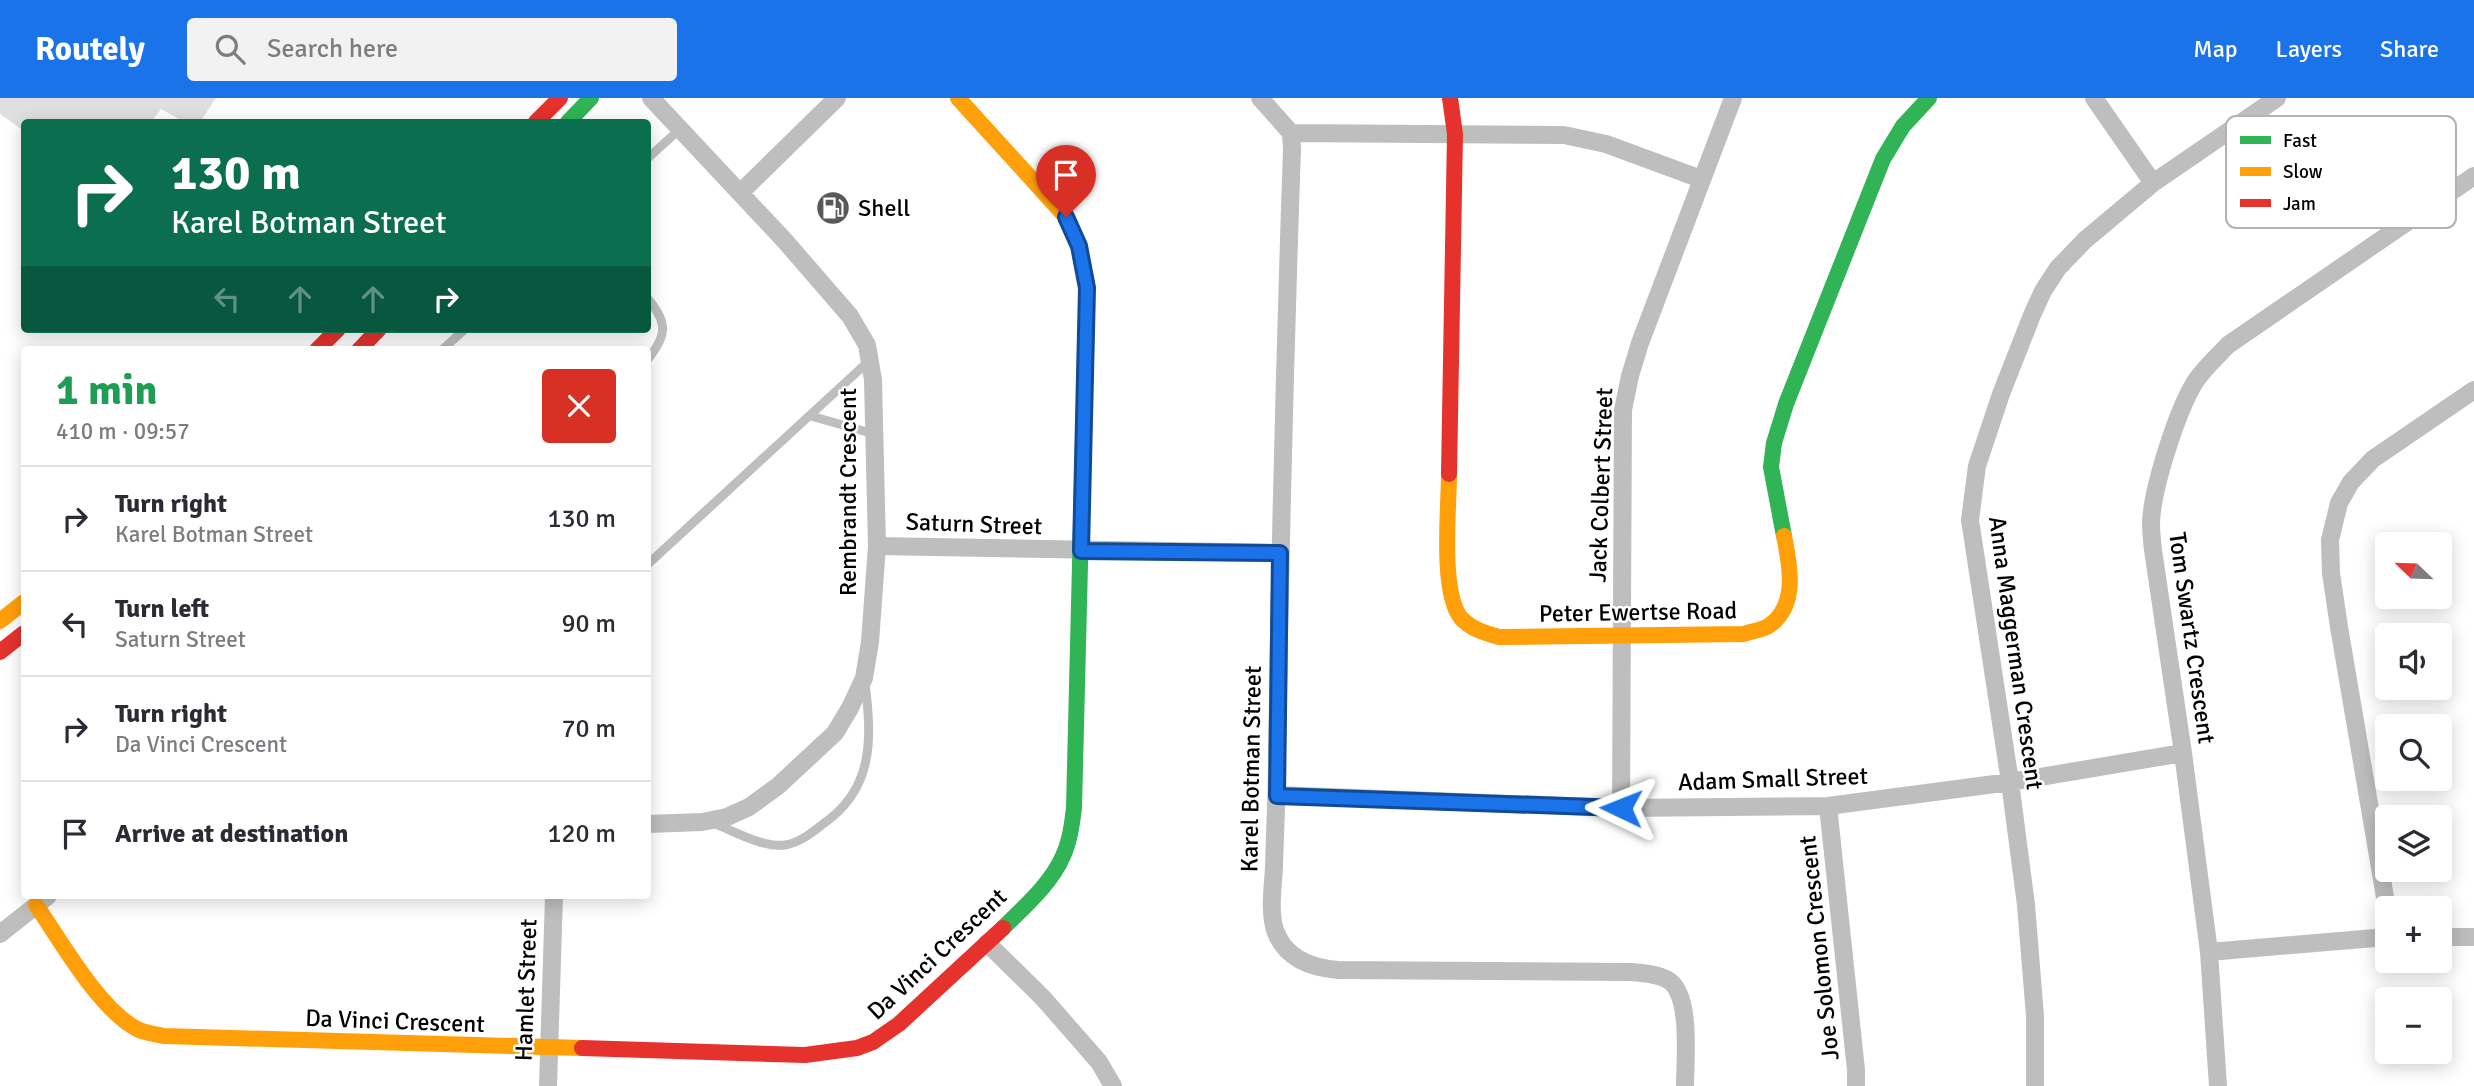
<!DOCTYPE html>
<html lang="en">
<head>
<meta charset="utf-8">
<style>
  :root { --surface:#fff; --page:#f2f2f3; --text:#2b2b33; --muted:#7c7c81; --line:#e1e1e2; --accent:#1a73e8 }
  body { margin:0; font-family:Signika,sans-serif; background:var(--page); color:var(--text); height:100vh; display:flex; flex-direction:column; font-size:26px; white-space:nowrap }
  * { box-sizing:border-box; margin:0 }
  p { font-size:23px; color:var(--muted) }
  .icon { flex:none; width:38px; height:38px; fill:none; stroke:currentColor; stroke-width:2; stroke-linecap:round; stroke-linejoin:round }
  .map { position:relative; flex:1; overflow:hidden }
  .panel { position:absolute; left:21px; top:248px; width:630px; height:553px; display:flex; flex-direction:column; background:var(--surface); border-radius:7px; box-shadow:0 4px 18px #0003 }
  .panel>* { flex:none }
  .top-card { position:absolute; left:21px; top:21px; width:630px; height:214px; border-radius:7px; box-shadow:0 4px 18px #0003; background:#0b6e4f; color:#fff; overflow:hidden }
  .needle { width:46px; rotate:293deg }
  .controls { position:absolute; left:2375px; top:434px; display:grid; gap:14px }
  .controls a { display:grid; place-items:center; width:77px; height:77px; border-radius:7px; background:var(--surface); box-shadow:0 4px 18px #0003; font-size:35px }
  .pin { position:absolute; display:grid; place-items:center; width:60px; height:60px; color:#fff; margin:-72px -30px; border-radius:50% 50% 50% 0; rotate:-45deg; box-shadow:0 0 7px #0007 }
  .pin .icon { rotate:45deg }
  .me { position:absolute; width:77px; margin:-38px; rotate:272deg; stroke-linejoin:round; filter:drop-shadow(0 0 5px #0008) }
  .turn { display:flex; align-items:center; gap:24px; height:147px; padding:0 35px; font-size:32px }
  .turn .icon { width:91px; height:91px; stroke-width:2.5 }
  .turn b { display:block; font-size:49px; line-height:60px }
  .lanes { display:flex; align-items:center; height:66px; padding:0 35px; background:#0003; justify-content:center; gap:35px; direction:ltr }
  .lanes .off { opacity:.35 }
  .round { display:grid; place-items:center; flex:none; width:74px; height:74px; border-radius:7px; background:var(--page) }
  .overview { display:flex; align-items:center; justify-content:space-between; height:119px; padding:0 35px }
  h1 { font-size:42px; font-weight:700; line-height:52px; color:#1e9e55 }
  ul { padding:0; list-style:none }
  li { display:flex; align-items:center; gap:21px; height:105px; padding:0 35px; border-top:2px solid var(--line) }
  li div { flex:1 }
  li b { display:block; font-size:26px }
  li em { font-style:normal }
  header { display:flex; align-items:center; gap:42px; box-sizing:border-box; height:98px; padding:0 35px; background:var(--accent); color:#fff }
  header strong { font-size:33px }
  nav { display:flex; gap:38px; margin-inline-start:auto; font-size:24px }
  .search { width:490px; height:63px; background:var(--page); display:flex; align-items:center; gap:18px; box-sizing:border-box; padding:0 24px; border-radius:7px; color:var(--muted); font-size:26px }
  .map>svg:first-child { display:block }
  .building { fill:#dfdfdf }
  .lines { fill:none; stroke-linecap:round; stroke-linejoin:round }
  .lane { stroke:#bebebe; stroke-width:9 }
  .street { stroke:#bebebe; stroke-width:18 }
  .fast { stroke:#30b455; stroke-width:16 }
  .slow { stroke:#ff9f0a; stroke-width:16 }
  .jam { stroke:#e5322d; stroke-width:16 }
  .route-casing { stroke:#114b97; stroke-width:18 }
  .route { stroke:#1a73e8; stroke-width:12 }
  .labels { text-anchor:middle; dominant-baseline:central; stroke-width:5; stroke-linejoin:round; paint-order:stroke }
  .poi-label { font-size:24px; fill:#000; stroke:#fff; text-anchor:start }
  .street-label { font-size:24px; fill:#000; stroke:#fff }
  .key { fill:#fff; stroke:#b2b2b2; stroke-width:2 }
  .key-label { font-size:19px; fill:#000 }
</style>
</head>
<body>
<header>
<strong>Routely</strong>
<div class="search"><svg class="icon" aria-label="search" viewBox="0 0 24 24"><circle cx="10" cy="10" r="6"/><path d="M15 15l6 6"/></svg>Search here</div>
<nav><a>Map</a><a>Layers</a><a>Share</a></nav>
</header>
<div class="map">
<svg width="2474" height="988" viewBox="0 0 2474 988">
  <rect width="100%" height="100%" fill="#fff"/>
  <!-- building -->
  <path class="building" d="M0,0h216l-16,24h-16l-23,-13 -10,13h-127v9l-24,-17z"/>
  <g class="lines">
    <!-- lane -->
    <path class="lane" d="M648,60l32,-29
      M648,201c20,24 19,36 0,60
      M442,252l23,-21
      M811,318l63,18
      M648,466l222,-204
      M713,725c21,8 50,25 72,22 14,-2 28,-13 38,-21 51,-35 49,-85 42,-141"/>
    <!-- street -->
    <path class="street" d="M1260,0l31,35 1,16c-7,203 -12,405 -15,607 0,37 -2,74 -3,111 -1,20 -5,44 1,63 10,29 37,38 63,40l292,2c13,1 27,2 38,8 24,14 17,81 17,106
      M2094,0l59,85
      M1291,35l273,2 42,9 95,35
      M741,94l96,-94
      M877,448l403,7
      M1277,697l344,13 207,-2 182,-24 173,-29
      M1828,708l28,264v16
      M1621,710l2,-398 7,-34 10,-33 93,-245
      M648,726l54,-2 25,-5 22,-10 29,-21 57,-53 15,-25 14,-30 6,-36 7,-96 -4,-166 -6,-35 -17,-29 -65,-75 -134,-143
      M2387,811l-48,-282 -8,-54 -1,-33 9,-37 12,-21 22,-23 101,-69
      M0,836l48,-38
      M2440,839h34
      M987,845l56,55 56,64 14,24
      M2209,854l178,-15
      M548,988l6,-190
      M2035,988v-70l-9,-111 -16,-123 -40,-262 7,-54 24,-72 31,-79 11,-24 15,-23 27,-28 68,-57 124,-85
      M2218,988l-9,-134 -26,-199 -30,-203c-1,-9 -2,-18 -2,-27 1,-34 26,-112 44,-141 9,-14 22,-25 33,-37l246,-169"/>
    <!-- fast -->
    <path class="fast" d="M568,24l23,-24
      M1784,438l-13,-69 3,-24 12,-39 97,-245 20,-33 26,-28
      M1003,830c21,-21 48,-44 60,-72 7,-15 9,-32 11,-48l10,-406"/>
    <!-- slow -->
    <path class="slow" d="M958,0l108,119 13,29 8,42 -3,114
      M1449,376c0,34 -9,118 12,144 10,11 24,15 38,19l245,-3c8,-3 20,-4 26,-9 28,-20 20,-60 14,-89
      M0,523l24,-19
      M36,807c25,36 62,103 101,124 8,4 18,5 27,7l418,12"/>
    <!-- jam -->
    <path class="jam" d="M536,24l24,-24
      M317,252l21,-21
      M359,252l20,-21
      M1449,376l6,-340 -5,-36
      M0,554l24,-19
      M582,950l223,7 52,-7 16,-6 26,-18 104,-96"/>
  </g>
  <g class="lines">
    <!-- route casing -->
    <g class="route-casing">
      <path id="route" d="M1066,119l13,29 8,42 -6,263 199,2 -3,243 344,12"/>
    </g>
    <!-- route -->
    <use href="#route" class="route"/>
  </g>
  <!-- icons -->
  <defs>
    <g id="fuel-disc" transform="scale(1.75)"><circle r="9.5" fill="#595959" stroke="#fff"/><path d="M-5.5-6h7V0h2V4h1.3V-2.5L3-4.5l.8-.8L6-3V5H2.5V1h-1V6h-7ZM-4.2-4.7v3.2H.2V-4.7Z" fill="#fff"/></g>
  </defs>
  <g fill-rule="evenodd">
    <use href="#fuel-disc" x="833" y="110"/>
  </g>
  <g class="labels">
    <!-- poi labels -->
    <g class="poi-label">
      <text x="858" y="110">Shell</text>
    </g>
    <!-- street labels -->
    <g class="street-label">
      <text transform="translate(1601 387) rotate(-88)">Jack Colbert Street</text>
      <text transform="translate(848 394) rotate(-90)">Rembrandt Crescent</text>
      <text transform="translate(974 426) rotate(2)">Saturn Street</text>
      <text transform="translate(1638 514) rotate(-1)">Peter Ewertse Road</text>
      <text transform="translate(2192 540) rotate(82)">Tom Swartz Crescent</text>
      <text transform="translate(2016 555) rotate(82)">Anna Maggerman Crescent</text>
      <text transform="translate(1251 671) rotate(-89)">Karel Botman Street</text>
      <text transform="translate(1773 681) rotate(-2)">Adam Small Street</text>
      <text transform="translate(1819 850) rotate(-96)">Joe Solomon Crescent</text>
      <text transform="translate(937 856) rotate(-43)">Da Vinci Crescent</text>
      <text transform="translate(526 892) rotate(-88)">Hamlet Street</text>
      <text transform="translate(395 923) rotate(2)">Da Vinci Crescent</text>
    </g>
  </g>
  <!-- legend -->
  <rect x="2226" y="18" width="230" height="112" rx="10" class="key"/>
  <rect x="2240" y="38" width="31" height="8" fill="#30b455"/>
  <rect x="2240" y="69" width="31" height="9" fill="#ff9f0a"/>
  <rect x="2240" y="101" width="31" height="8" fill="#e5322d"/>
  <g class="key-label">
    <text x="2283" y="49">Fast</text>
    <text x="2283" y="80">Slow</text>
    <text x="2283" y="112">Jam</text>
  </g>
</svg>
<div class="controls">
<a><svg class="needle" viewBox="-14 -14 28 28"><path d="M0-13l5 13h-10z" fill="#e53935"/><path d="M0 13l5-13h-10z" fill="#7c7c81"/></svg></a>
<a><svg class="icon" aria-label="sound" viewBox="0 0 24 24"><path d="M4 9h4l5-4v14l-5-4H4zM17 9q2 3 0 6"/></svg></a>
<a><svg class="icon" aria-label="search" viewBox="0 0 24 24"><circle cx="10" cy="10" r="6"/><path d="M15 15l6 6"/></svg></a>
<a><svg class="icon" aria-label="layers" viewBox="0 0 24 24"><path d="M12 4l9 5-9 5-9-5zM3 14l9 5 9-5"/></svg></a>
<a>+</a>
<a>−</a>
</div>
<div class="pin" style="left:1066px;top:119px;background:#d93025"><svg class="icon" aria-label="arrive" viewBox="0 0 24 24"><path d="M6 21V4h12l-3 4 3 4H6"/></svg></div>
<svg class="me" style="left:1621px;top:710px" viewBox="-20 -20 40 40"><path d="M0-17L14 15 0 8-14 15z" fill="#1a73e8" stroke="#fff" stroke-width="4"/></svg>
<div class="top-card">
<div class="turn"><svg class="icon" aria-label="right" viewBox="0 0 24 24"><path d="M7 20v-9h11M14 6l5 5-5 5"/></svg><div><b>130 m</b>Karel Botman Street</div></div>
<div class="lanes"><svg class="icon off" aria-label="left" viewBox="0 0 24 24"><path d="M17 20v-9H6M10 6l-5 5 5 5"/></svg><svg class="icon off" aria-label="ahead" viewBox="0 0 24 24"><path d="M12 20V5M6 11l6-6 6 6"/></svg><svg class="icon off" aria-label="ahead" viewBox="0 0 24 24"><path d="M12 20V5M6 11l6-6 6 6"/></svg><svg class="icon" aria-label="right" viewBox="0 0 24 24"><path d="M7 20v-9h11M14 6l5 5-5 5"/></svg></div>
</div>
<section class="panel">
<div class="overview"><div><h1>1 min</h1><p>410 m · 09:57</p></div><a class="round" style="background:#d93025;color:#fff"><svg class="icon" aria-label="close" viewBox="0 0 24 24"><path d="M6 6l12 12M18 6L6 18"/></svg></a></div>
<ul>
<li><svg class="icon" aria-label="right" viewBox="0 0 24 24"><path d="M7 20v-9h11M14 6l5 5-5 5"/></svg><div><b>Turn right</b><p>Karel Botman Street</p></div><em>130 m</em></li>
<li><svg class="icon" aria-label="left" viewBox="0 0 24 24"><path d="M17 20v-9H6M10 6l-5 5 5 5"/></svg><div><b>Turn left</b><p>Saturn Street</p></div><em>90 m</em></li>
<li><svg class="icon" aria-label="right" viewBox="0 0 24 24"><path d="M7 20v-9h11M14 6l5 5-5 5"/></svg><div><b>Turn right</b><p>Da Vinci Crescent</p></div><em>70 m</em></li>
<li><svg class="icon" aria-label="arrive" viewBox="0 0 24 24"><path d="M6 21V4h12l-3 4 3 4H6"/></svg><div><b>Arrive at destination</b></div><em>120 m</em></li>
</ul>
</section>
</div>
</body>
</html>
